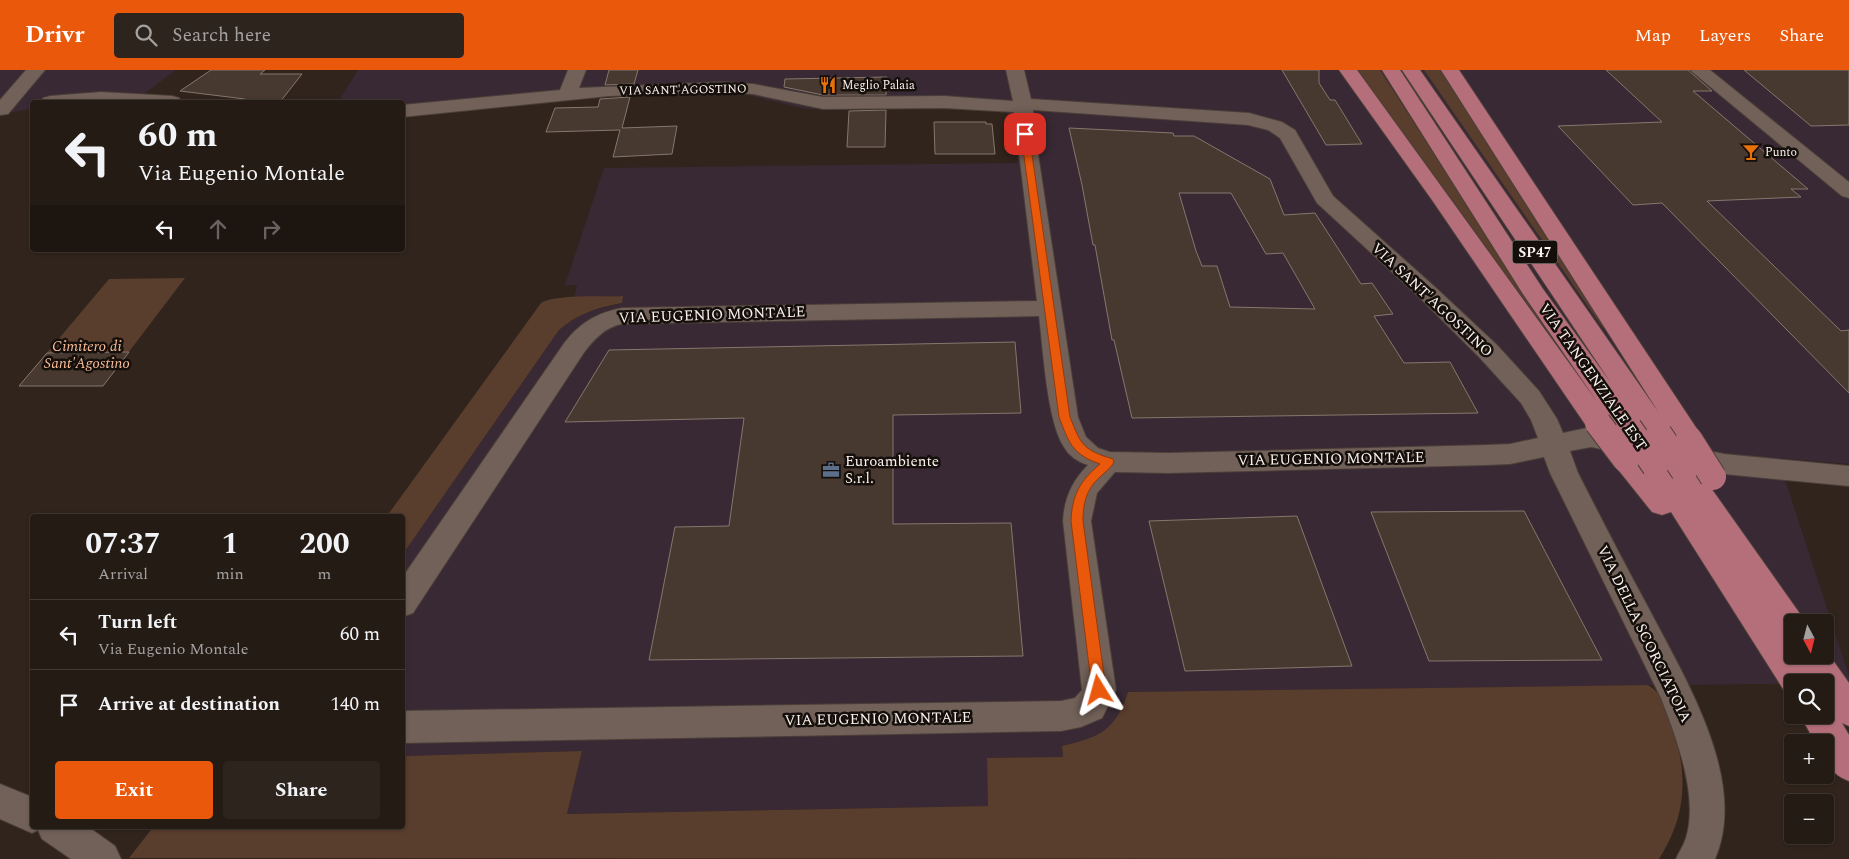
<!DOCTYPE html>
<html lang="en">
<head>
<meta charset="utf-8">
<style>
  :root { --surface:#251b15; --page:#2d241e; --text:#f1f3f6; --muted:#a3a1a0; --line:#423934; --accent:#ea580c }
  body { margin:0; font-family:Spectral,serif; background:var(--page); color:var(--text); height:100vh; display:flex; flex-direction:column; font-size:19px; white-space:nowrap }
  * { box-sizing:border-box; margin:0 }
  p { font-size:16px; color:var(--muted) }
  .icon { flex:none; width:28px; height:28px; fill:none; stroke:currentColor; stroke-width:2; stroke-linecap:round; stroke-linejoin:round }
  .map { position:relative; flex:1; overflow:hidden }
  .panel { position:absolute; left:30px; top:444px; width:375px; height:315px; display:flex; flex-direction:column; background:var(--surface); border-radius:5px; box-shadow:0 1px 4px #0004,0 0 0 1px var(--line) }
  .panel>* { flex:none }
  .banner { position:absolute; left:30px; top:30px; width:375px; height:152px; border-radius:5px; box-shadow:0 1px 4px #0004,0 0 0 1px var(--line); background:#251b15; color:var(--text); overflow:hidden }
  .needle { width:32px; rotate:173deg }
  .tools { position:absolute; left:1784px; top:544px; display:grid; gap:10px }
  .tools a { display:grid; place-items:center; width:50px; height:50px; border-radius:5px; background:var(--surface); box-shadow:0 1px 4px #0004,0 0 0 1px var(--line); font-size:25px }
  .pin { position:absolute; display:grid; place-items:center; width:42px; height:42px; color:#fff; margin:-21px; border-radius:10px; box-shadow:0 2px 8px #0006 }
  .me { position:absolute; width:55px; margin:-28px; rotate:352deg; stroke-linejoin:round; filter:drop-shadow(0 0 4px #0008) }
  .turn { display:flex; align-items:center; gap:18px; height:105px; padding:0 25px; font-size:22px }
  .turn .icon { width:65px; height:65px; stroke-width:2.5 }
  .turn b { display:block; font-size:35px; line-height:42px }
  .lanes { display:flex; align-items:center; height:48px; padding:0 25px; background:#0003; justify-content:center; gap:25px; direction:ltr }
  .lanes .off { opacity:.35 }
  .eta { display:flex; justify-content:space-evenly; align-items:center; height:85px; text-align:center }
  .eta b { font-size:30px; font-weight:700; line-height:35px }
  .action { display:flex; gap:10px; margin-top:auto; padding:10px 25px }
  .action a { flex:1; height:58px; border-radius:5px; background:var(--accent); color:#fff; font-size:20px; font-weight:700; line-height:58px; text-align:center }
  .action a+a { background:var(--page); color:var(--text) }
  ul { padding:0; list-style:none }
  li { display:flex; align-items:center; gap:15px; height:70px; padding:0 25px; border-top:1px solid var(--line) }
  li div { flex:1 }
  li b { display:block; font-size:19px }
  li em { font-style:normal }
  header { display:flex; align-items:center; gap:30px; box-sizing:border-box; height:70px; padding:0 25px; background:var(--accent); color:#fff }
  header strong { font-size:24px }
  nav { display:flex; gap:28px; margin-inline-start:auto; font-size:18px }
  .search { width:350px; height:45px; background:var(--page); display:flex; align-items:center; gap:12px; box-sizing:border-box; padding:0 18px; border-radius:5px; color:var(--muted); font-size:19px }
  .map>svg:first-child { display:block }
  .industrial { fill:#392934; fill-rule:evenodd }
  .green { fill:#593d2d }
  .building { fill:#473930; stroke:#86776d; fill-rule:evenodd }
  .lines { fill:none; stroke-linecap:round; stroke-linejoin:round }
  .minor-casing { stroke:#4b3f39; stroke-width:2 }
  .major-casing { stroke:#4b3f39; stroke-width:2 }
  .minor { fill:#716158; fill-rule:evenodd }
  .major { fill:#b46f7a; fill-rule:evenodd }
  .major-bridge-casing { stroke:#4b3f39; stroke-width:28; stroke-linecap:butt }
  .major-bridge { stroke:#b46f7a; stroke-width:26 }
  .route { fill:#ea580c; stroke:#983908 }
  .labels { text-anchor:middle; dominant-baseline:central; stroke-width:5; stroke-linejoin:round; paint-order:stroke }
  .far-poi-label { font-size:12px; fill:#fbf2ed; stroke:#150f0b; text-anchor:start }
  .far-street-label { font-size:12px; fill:#fbf2ed; stroke:#150f0b }
  .shield { fill:#150f0b; stroke:#b6aea9; stroke-width:1 }
  .shield-label { font-size:14px; font-weight:bold; fill:#fbf2ed }
  .street-label { font-size:15px; fill:#fbf2ed; stroke:#150f0b }
  .park-label { font-size:15px; font-style:italic; fill:#fabe9a; stroke:#150f0b }
  .poi-label { font-size:15px; fill:#fbf2ed; stroke:#150f0b; text-anchor:start }
</style>
</head>
<body>
<header>
<strong>Drivr</strong>
<div class="search"><svg class="icon" aria-label="search" viewBox="0 0 24 24"><circle cx="10" cy="10" r="6"/><path d="M15 15l6 6"/></svg>Search here</div>
<nav><a>Map</a><a>Layers</a><a>Share</a></nav>
</header>
<div class="map">
<svg width="1849" height="789" viewBox="0 0 1849 789">
  <rect width="100%" height="100%" fill="#31241c"/>
  <!-- industrial -->
  <path class="industrial" d="M0,0h176l-43,32h-101v7l-32,5z
    M358,0h1491v394l-71,-6 71,218v7l-721,9 -11,26 -6,8 -7,6 -15,7 -27,7 1,11 -76,1 2,48 -422,8 15,-63 -179,5v-202l156,-224 8,-7 20,-11 35,-9v-7l-48,2 3,-13h-12l39,-117 414,-5 -10,-49 -7,-5 -110,-3 -59,1 -7,3 -24,-2 -57,-14 -99,-1 -242,23 -1,-14h-64zM1792,552h33v33h-33z"/>
  <!-- green -->
  <path class="green" d="M1356,0h24l166,257h-3z
    M1424,0h19l166,259 -6,-1z
    M185,208l-82,108h-84l90,-107z
    M623,226l-1,7c-23,4 -45,11 -63,27l-156,224 -1,-38h-15l154,-213c15,-9 62,-6 82,-7z
    M1648,615c16,10 17,21 23,38 17,49 17,91 -12,136l-1530,-1 25,-32h248l1,-70 179,-5 -15,63 421,-8 -1,-48 76,-1 -1,-11c38,-9 53,-15 66,-54z"/>
  <!-- building -->
  <path class="building" d="M211,0h54l-5,4h42l-22,28h-38l3,-3 -65,-8z
    M609,0h29l-4,14 -29,1z
    M1282,0h37v13l11,17h5l27,44 -36,1z
    M1606,0h82l24,21h-19l115,98h-17l10,8 -94,4 134,130 8,-1v63l-187,-190 -29,2 -75,-79 104,-4z
    M1744,0h105v55l-38,1z
    M887,7l-1,18h-63l-39,-8 1,-8z
    M630,27l-8,31 55,-2 -5,28 -59,3 7,-27 -74,2 9,-24 43,-1 2,-8z
    M886,40l-1,37h-38l2,-36z
    M934,52h52v2h6l3,30h-60z
    M1069,58l104,5 1,3h20l76,43 14,36 31,-2 46,71 11,-1 21,31 -19,2 30,47 46,-1 28,51 -346,5 -18,-78h-2l-17,-95h-2l-11,-60zM1179,123h52l35,61 17,-1 32,56 -85,-2 -13,-41h-15l-6,-15z
    M1015,272l6,71 -128,2v109l118,-1 12,133 -374,4 26,-133 54,-1 15,-108 -179,4 44,-72z
    M129,282l-26,34h-84l28,-33z
    M1524,441l78,149 -173,1 -58,-149z
    M1297,446l55,150 -167,5 -36,-150z"/>
  <g class="lines">
    <!-- minor casing -->
    <g class="minor-casing">
      <path id="minor" d="M26,0h19l-37,44 -8,1v-15z
        M568,0h18l-7,18 144,-6 30,2 70,13 121,-1 69,5 -7,-31h18l7,29 218,14 33,9 13,8 38,66 102,91 62,58 42,46 18,28 6,14 28,-6 49,11 4,7 -4,7 -10,3 -39,-8 -21,4 8,22c23,45 46,90 70,134 36,70 101,173 67,252h-39c3,-7 8,-14 10,-21 13,-42 -10,-101 -25,-140l-111,-225 -6,-16 -34,7 -23,1 -319,8 -53,-1 -18,21 -6,28 25,169 -14,28 -21,9 -20,4 -659,12v-32l659,-10 14,-3 7,-8 -19,-169c1,-22 9,-40 25,-56 -10,-3 -19,-9 -24,-18 -17,-25 -21,-99 -25,-131l-417,8c-17,3 -29,16 -39,30l-170,259 -11,4v-39l163,-236c16,-20 32,-29 57,-34l415,-7 -23,-189 -70,-4 -121,1 -70,-15 -30,-2 -114,4 -207,21v-12l158,-15zM1033,40l215,15 20,5 12,8 37,65 102,94 60,60 42,46 10,17 7,18 -28,6 -23,1 -319,8 -58,-1 -12,-4 -12,-11 -8,-20 -43,-283z
        M1690,0h20l139,112v16l-7,-2z
        M101,22l71,4 7,2 2,4h-140l2,-4 7,-2z
        M1682,375l42,9 125,12v20l-125,-12 -52,-12 -4,-7 4,-7z
        M0,714l32,13v29h55l28,20 6,13h-50l-29,-20 -4,-9 -6,3 -32,-14z"/>
    </g>
    <!-- major casing -->
    <g class="major-casing">
      <path id="major" d="M1339,0h18l241,333 -75,-109 -141,-224h18l143,219 68,94 -209,-313h18l239,343 -218,-343h18l240,362 3,7 -3,7 -10,3 -10,-3 -7,-12 -4,7c-14,4 -18,0 -26,-12l-4,6c-17,5 -19,-1 -28,-15l1,3 -4,7 -9,2 -9,-2 -157,-230z
        M1626,380l10,3 7,9 2,-3c14,-4 19,-2 26,10l3,-5 10,-3 10,3 109,154 3,4h-14v18l-6,-2 6,10v7h33v-6l24,34v43l-7,-3 7,12v46c-19,-7 -24,-19 -24,-39h-10l-15,-27h25v-33h-33v13l-7,-3 -114,-180 -9,3 -10,-3 -36,-45 -4,-7 4,-7z"/>
    </g>
    <!-- minor -->
    <use href="#minor" class="minor"/>
    <!-- major -->
    <use href="#major" class="major"/>
    <!-- major-bridge casing -->
    <g class="major-bridge-casing">
      <path id="major-bridge" d="M1598,353l28,37
        M1629,358l26,38
        M1659,364l25,37
        M1689,369l24,38"/>
    </g>
    <!-- major-bridge -->
    <use href="#major-bridge" class="major-bridge"/>
  </g>
  <!-- route -->
  <path class="route" d="M1025,62l4,2 41,283c11,28 13,33 43,42l1,3c-3,6 -9,10 -14,15 -14,12 -17,27 -17,44l23,169 -2,4 -5,2 -5,-2 -2,-4 -21,-169c1,-26 9,-40 29,-57 -28,-10 -31,-21 -41,-47l-38,-283z"/>
  <!-- icons -->
  <defs>
    <g id="restaurant-bare" transform="scale(1.35)"><path d="M-5-6h1v4h1v-4h1v4h1v-4h1v5L-1.5 .5V6h-2V.5L-5-1ZM5-6V6H3V1.5H1.5Q1.5-4 5-6Z" fill="#e8710a" stroke="#150f0b" stroke-width="2.5" paint-order="stroke"/></g>
    <g id="bar-bare" transform="scale(1.35)"><path d="M-6-5H6L.8 .8V4.5H3.5V6h-7V4.5H-.8V.8Z" fill="#e8710a" stroke="#150f0b" stroke-width="2.5" paint-order="stroke"/></g>
    <g id="office-bare" transform="scale(1.35)"><path d="M-6-3h4V-5.5h4V-3h4V5H-6ZM-1-4.5V-3h2v-1.5ZM-6 0V1H6V0Z" fill="#5c6f8a" stroke="#150f0b" stroke-width="2.5" paint-order="stroke"/></g>
  </defs>
  <g fill-rule="evenodd">
    <use href="#restaurant-bare" x="828" y="15"/>
    <use href="#bar-bare" x="1751" y="82"/>
    <use href="#office-bare" x="831" y="400"/>
  </g>
  <g class="labels">
    <!-- far-poi labels -->
    <g class="far-poi-label">
      <text x="842" y="15">Meglio Palaia</text>
      <text x="1765" y="82">Punto</text>
    </g>
    <!-- far-street labels -->
    <g class="far-street-label">
      <text transform="translate(683 20) rotate(-1)">VIA SANT'AGOSTINO</text>
    </g>
    <!-- shield labels -->
    <rect class="shield" x="1512.5" y="170.5" width="45" height="23" rx="4"/>
    <g class="shield-label">
      <text x="1535" y="182">SP47</text>
    </g>
    <!-- street labels -->
    <g class="street-label">
      <text transform="translate(1432 230) rotate(43)">VIA SANT'AGOSTINO</text>
      <text transform="translate(712 245) rotate(-2)">VIA EUGENIO MONTALE</text>
      <text transform="translate(1593 307) rotate(55)">VIA TANGENZIALE EST</text>
      <text transform="translate(1331 389) rotate(-1)">VIA EUGENIO MONTALE</text>
      <text transform="translate(1644 564) rotate(64)">VIA DELLA SCORCIATOIA</text>
      <text transform="translate(878 649) rotate(-1)">VIA EUGENIO MONTALE</text>
    </g>
    <!-- park labels -->
    <g class="park-label">
      <text x="87" y="276">Cimitero di<tspan x="87" dy="17">Sant'Agostino</tspan></text>
    </g>
    <!-- poi labels -->
    <g class="poi-label">
      <text x="845" y="391">Euroambiente<tspan x="845" dy="17">S.r.l.</tspan></text>
    </g>
  </g>
</svg>
<div class="tools">
<a><svg class="needle" viewBox="-14 -14 28 28"><path d="M0-13l5 13h-10z" fill="#e53935"/><path d="M0 13l5-13h-10z" fill="#a3a1a0"/></svg></a>
<a><svg class="icon" aria-label="search" viewBox="0 0 24 24"><circle cx="10" cy="10" r="6"/><path d="M15 15l6 6"/></svg></a>
<a>+</a>
<a>−</a>
</div>
<div class="pin" style="left:1025px;top:64px;background:#d93025"><svg class="icon" aria-label="arrive" viewBox="0 0 24 24"><path d="M6 21V4h12l-3 4 3 4H6"/></svg></div>
<svg class="me" style="left:1099px;top:620px" viewBox="-20 -20 40 40"><path d="M0-17L14 15 0 8-14 15z" fill="#ea580c" stroke="#fff" stroke-width="4"/></svg>
<div class="banner">
<div class="turn"><svg class="icon" aria-label="left" viewBox="0 0 24 24"><path d="M17 20v-9H6M10 6l-5 5 5 5"/></svg><div><b>60 m</b>Via Eugenio Montale</div></div>
<div class="lanes"><svg class="icon" aria-label="left" viewBox="0 0 24 24"><path d="M17 20v-9H6M10 6l-5 5 5 5"/></svg><svg class="icon off" aria-label="ahead" viewBox="0 0 24 24"><path d="M12 20V5M6 11l6-6 6 6"/></svg><svg class="icon off" aria-label="right" viewBox="0 0 24 24"><path d="M7 20v-9h11M14 6l5 5-5 5"/></svg></div>
</div>
<section class="panel">
<div class="eta">
<div><b>07:37</b><p>Arrival</p></div>
<div><b>1</b><p>min</p></div>
<div><b>200</b><p>m</p></div>
</div>
<ul>
<li><svg class="icon" aria-label="left" viewBox="0 0 24 24"><path d="M17 20v-9H6M10 6l-5 5 5 5"/></svg><div><b>Turn left</b><p>Via Eugenio Montale</p></div><em>60 m</em></li>
<li><svg class="icon" aria-label="arrive" viewBox="0 0 24 24"><path d="M6 21V4h12l-3 4 3 4H6"/></svg><div><b>Arrive at destination</b></div><em>140 m</em></li>
</ul>
<div class="action"><a>Exit</a><a>Share</a></div>
</section>
</div>
</body>
</html>
